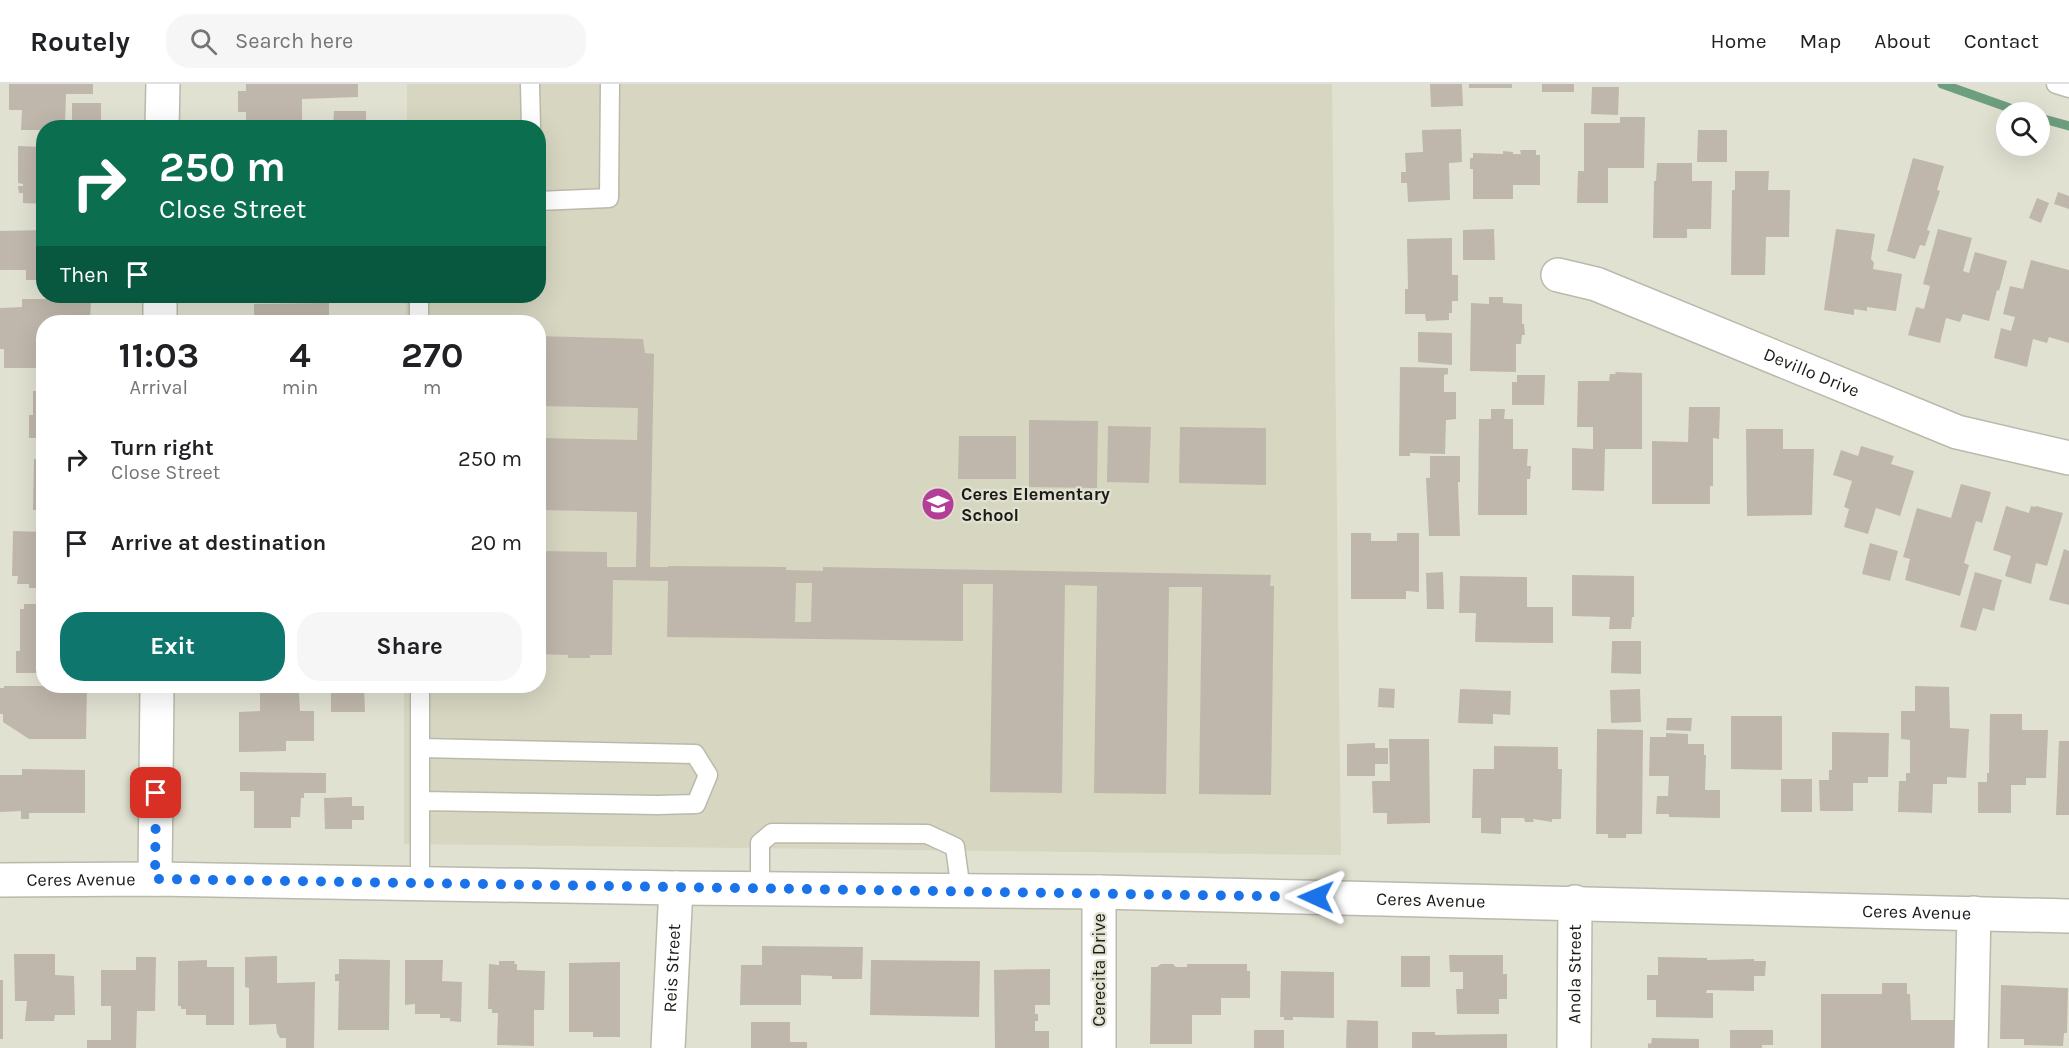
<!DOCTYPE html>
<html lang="en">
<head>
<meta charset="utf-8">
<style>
  :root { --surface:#fff; --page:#f6f6f6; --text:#202124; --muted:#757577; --line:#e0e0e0; --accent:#0f766e }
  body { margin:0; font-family:Karla,sans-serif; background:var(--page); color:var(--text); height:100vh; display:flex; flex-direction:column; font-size:22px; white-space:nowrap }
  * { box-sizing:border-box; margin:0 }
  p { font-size:20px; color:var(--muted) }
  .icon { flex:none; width:33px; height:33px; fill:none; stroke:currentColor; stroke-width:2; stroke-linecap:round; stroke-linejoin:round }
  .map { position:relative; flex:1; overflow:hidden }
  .drawer { position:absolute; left:36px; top:231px; width:510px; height:378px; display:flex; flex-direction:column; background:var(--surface); border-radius:24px; box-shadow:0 6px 24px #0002 }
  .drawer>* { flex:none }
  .banner { position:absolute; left:36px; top:36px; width:510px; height:183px; border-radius:24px; box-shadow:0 6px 24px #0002; background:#0b6e4f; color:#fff; overflow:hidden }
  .buttons { position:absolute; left:1996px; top:18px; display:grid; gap:12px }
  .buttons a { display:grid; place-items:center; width:54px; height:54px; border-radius:50%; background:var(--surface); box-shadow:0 6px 24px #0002; font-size:30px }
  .pin { position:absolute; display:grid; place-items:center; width:51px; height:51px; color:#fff; margin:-26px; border-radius:12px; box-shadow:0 3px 9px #0006 }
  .me { position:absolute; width:66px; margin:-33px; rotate:271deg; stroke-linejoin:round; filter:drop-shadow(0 0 4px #0008) }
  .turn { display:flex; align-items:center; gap:21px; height:126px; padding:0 24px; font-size:27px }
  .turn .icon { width:78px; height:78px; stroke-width:2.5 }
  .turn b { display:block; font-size:42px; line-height:51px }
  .then { display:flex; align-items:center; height:57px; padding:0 24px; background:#0003; gap:12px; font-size:22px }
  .eta { display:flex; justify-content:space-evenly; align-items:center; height:102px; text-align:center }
  .eta b { font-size:36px; font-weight:700; line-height:42px }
  .primary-button { display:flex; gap:12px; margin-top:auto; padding:12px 24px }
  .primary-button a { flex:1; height:69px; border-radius:24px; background:var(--accent); color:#fff; font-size:24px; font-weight:700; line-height:69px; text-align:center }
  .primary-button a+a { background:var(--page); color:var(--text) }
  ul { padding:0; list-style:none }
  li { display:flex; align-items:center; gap:18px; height:84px; padding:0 24px }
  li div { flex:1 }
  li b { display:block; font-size:22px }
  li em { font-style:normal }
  header { display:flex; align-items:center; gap:36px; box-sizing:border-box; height:84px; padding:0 30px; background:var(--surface); border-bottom:2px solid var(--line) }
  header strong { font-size:28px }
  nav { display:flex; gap:33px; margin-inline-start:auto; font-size:21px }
  .search { width:420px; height:54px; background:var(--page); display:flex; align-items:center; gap:15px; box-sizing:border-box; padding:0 21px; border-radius:24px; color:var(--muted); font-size:22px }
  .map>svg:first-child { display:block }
  .built { fill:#d7d6c1 }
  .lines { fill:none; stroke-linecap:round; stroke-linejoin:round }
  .stream { stroke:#6d9e7e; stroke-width:9 }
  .building { fill:#bfb7ab; fill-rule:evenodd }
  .service-casing { stroke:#bab9ab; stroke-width:21 }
  .minor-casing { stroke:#bab9ab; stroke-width:36 }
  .tertiary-casing { stroke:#bab9ab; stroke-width:36 }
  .service { stroke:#fff; stroke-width:18 }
  .minor { stroke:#fff; stroke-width:33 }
  .tertiary { stroke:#fff; stroke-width:33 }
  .route { stroke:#1a73e8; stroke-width:10; stroke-dasharray:0 18 }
  .labels { text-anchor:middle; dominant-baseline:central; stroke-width:4.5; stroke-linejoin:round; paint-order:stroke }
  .street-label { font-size:18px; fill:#1c1c17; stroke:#e1e1d2 }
  .poi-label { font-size:18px; font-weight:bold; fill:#1c1c17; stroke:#e1e1d2; text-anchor:start }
</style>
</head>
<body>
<header>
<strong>Routely</strong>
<div class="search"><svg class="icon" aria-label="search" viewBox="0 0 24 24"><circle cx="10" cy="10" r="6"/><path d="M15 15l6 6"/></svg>Search here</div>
<nav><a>Home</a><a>Map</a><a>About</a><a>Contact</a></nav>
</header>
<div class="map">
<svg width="2069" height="964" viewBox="0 0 2069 964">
  <rect width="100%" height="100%" fill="#e1e1d2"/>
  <!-- built -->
  <path class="built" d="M407,0h925l9,771 -937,-11v-158h134v-364h-132v-26h132v-168l-131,-1z"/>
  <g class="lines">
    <!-- stream -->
    <path class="stream" d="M1942,0l79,28
      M2040,34l29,8"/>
  </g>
  <!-- building -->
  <path class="building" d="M9,0h84v10h-27l-1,34h-21v2h-23l1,-20h-13z
    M246,0h112v13l-56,2v28h-56v-15h-8v-21h8z
    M1430,0h32l1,22 -32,1z
    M1469,0h43v4h-43z
    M1542,0h32v8h-32z
    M1592,3h27l-1,28 -27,-1z
    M72,19h29v25h-29z
    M334,27h32v17h-33z
    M1620,33h25l-1,51h-36v35h-31l1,-32h6v-48h36z
    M1461,45l1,33 -13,1 1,37 -42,2 -1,-19h-6v-11h5l-1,-19 18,-1 -1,-22z
    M1698,46h29v32h-30z
    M18,62l26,1v57l-21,-1v-10h-4l-1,-7h5v-2l-5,-1z
    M1520,66h16v5h4v30h-27v14h-40v-30h-3v-11h3v-5l30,1v-3l10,1v2h8z
    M1913,74l31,8 -7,24 3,1 -13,39 3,1 -5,15 -5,-1 -5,14 -28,-8z
    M1657,79h35v18h20l-1,48h-24v9h-34l1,-57h2z
    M1735,87h34l-1,19h22l-1,47h-23l-1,38h-34l1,-85h3z
    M2058,108l11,4v13l-15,-5z
    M2037,114l12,5 -8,20 -12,-5z
    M1494,145l1,31h-32v-30z
    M1836,145l39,5 -4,25 3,4 -1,6 29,5 -6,37 -29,-4v4l-13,-2v6l-30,-5z
    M1938,145l34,9 -9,33 6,2 6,-21 32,9 -8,30 -2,-1 -8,31 -26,-7 -3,8 -14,-4 -6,25 -32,-8 8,-28 8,2 6,-23 -7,-2z
    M44,146v50h-18v-10h-26v-39z
    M1452,154v37h6v26h-6v12h-3v7l-23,1 -1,-7h-20v-25h3l-1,-50z
    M2031,176l38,10v73l-20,-6 -2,6 -14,-4 -6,28 -33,-9 7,-30 10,3 4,-14 -12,-3 7,-28 13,3z
    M1489,213h14v6l19,1v20h2l1,11h-3l-1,9h-5v28l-46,-1 1,-68 18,1z
    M22,215h69l-1,23h-46v46h-40v-19h-4v-41l22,-1z
    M329,219v19h-75v-18z
    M1418,248l34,1v32l-34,-3z
    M538,252l105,3 2,14 9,1 -4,213h18v-1l118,1v3l37,1v-4l448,8 -1,11h4l-3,209 -72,-1 3,-207h-33l-3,207 -72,-1 3,-207 -32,-1 -3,208 -72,-1 3,-208h-30v57l-296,-4 1,-56 -55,-1 -1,75h-22v3h-22v-3l-30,-1v-103l69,1v15h29l1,-55 -99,-2v-72l99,2 1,-32 -100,-2zM796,499h16l-1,39h-16z
    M1400,283l48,1v6l-4,1v17h12v27l-10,1 -1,34 -35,-1v3h-11z
    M1615,288l27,1v76h-37l-1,42 -32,-1v-42l21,1v-22h-16l1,-46h31l1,-7h6z
    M1517,291h28l-1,30h-32v-23h5z
    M33,307h11v47h-15v-23h4z
    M1689,323h31l-1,32 -6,-1v48h-3v18h-58v-63l36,1z
    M1491,325h14l-1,10h9v30h15l-1,17h4l-1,13h-3v36h-49l1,-96h12z
    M1029,336l69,1 -1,67 -68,-1z
    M1108,342l43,1 -2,56 -42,-1z
    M1180,343l86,1v57l-87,-2z
    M1746,345h37v20h31l-2,66 -65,1z
    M959,352h57v43h-58z
    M1861,362l33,10 -3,8 23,7 -14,45 -24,-8 -8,26 -24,-7 5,-18 -5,-2 8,-26 -19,-6 8,-25 17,6z
    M1430,372h30v26h-2l2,54h-31l-3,-58h4z
    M34,375h10v51h-11z
    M1961,400l30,8 -9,31 -6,-2 -12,42 5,2 -9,31 -55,-16 5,-21 -7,-2 14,-49 34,10z
    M2006,422l23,7 2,-7 4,1 1,-1 27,7 -16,53 -11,-3 -5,21 -26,-8 6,-20 -18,-6z
    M13,447l31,1v56h-15v-4h-12l1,-8h-6z
    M1351,449h20v8h26v-8h22v59l-13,-1v8h-55z
    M1870,459l28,8 -8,30 -28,-7z
    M2064,465l5,2v54l-20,-5z
    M1443,488l1,37h-17l-1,-36z
    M1975,488l27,8 -8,31 -11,-3 -7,23 -16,-4z
    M1572,491l62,1v41h-2l-1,12h-22l1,-12 -38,-1z
    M1460,492l67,1v30h26v36l-78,-1 1,-29h-17z
    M24,520h20v69h-28v-22h4v-42h4z
    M1612,557h29v33l-30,-1z
    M4,602h83l-1,53h-57l-26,-17v-8h-3v-26h4z
    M331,602h33l1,26h-34z
    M1915,602l34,1 1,41 19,1 -3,49 -19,-1v7h-14l-1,29 -34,-1 1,-31h7v-8h4v-33l-9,-1v-28h14z
    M1379,604l16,1 -1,19 -16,-1z
    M1460,605l51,2 -1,24 -17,-1v10l-35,-1z
    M1640,605l1,33 -30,1 -1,-33z
    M260,608l39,1 1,18h14v30h-28v10l-47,1v-40l21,-1z
    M1990,630h32v16h26l-2,48h-20v7h-15v28h-33v-31h9v-9h2z
    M1731,632h51v54l-51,-1z
    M1667,634h25l-1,13 -25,-1z
    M1597,645l46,1 -1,104h-16v4h-18v-4h-12z
    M1832,648l57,1 -1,44h-20v6h-15v28h-33l-1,-31h10v-10h3z
    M1666,649l22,1v10h16v11h2l-1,35h15v28l-51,-1v-3h-13l1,-18h11l1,-20h-20l1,-39h16z
    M1389,655h40l1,84 -43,1v-11h-14l-1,-32h18z
    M2059,657h10v74h-13z
    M1375,659v5h13v16h-13v12h-28v-32z
    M1494,662l64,1v22h4l-1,50h-9v3l-19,-3 1,3h-9l-1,-4h-23v16l-20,-1v-15h-9l1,-49h21z
    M22,685l63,1v43h-56v6h-8v-8l-21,1v-37h22z
    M240,688l86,1v20h-22v5h-3l-1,19h-9v11h-37v-37h-14z
    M1781,695h31v33h-31z
    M352,713v9h12v14h-12v9h-27l-1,-31z
    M762,862l101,1 -1,32h-30v-3l-31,-1v30h-61l1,-40h21z
    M14,870h41v21l19,1 1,39h-20l-1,6h-29l2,-20h-12z
    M1449,871h54v19h4v25h-8v15h-42l-1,-25h7v-17h-13z
    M277,872v27l38,-1 -1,66h-28v-10h-6l-3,-5 -1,-9 -27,1v-37l-4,-1v-30z
    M1401,872h29v31h-29z
    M136,873h20l-1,54h-18l-1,37h-49v-8h24v-34h-10v-36h35z
    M1658,873l49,1v2l47,-1v2h12l-1,15h-11v15l-47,-1 -1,3h7v25l-57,-1v-17h-9v-25h11z
    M339,875l51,1 -1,70h-51l1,-49h-4v-7h4z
    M207,876v7h27v58h-28v-10h-20v-6h-5v-3h-3v-45z
    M405,876h38l-1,21 20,1 -1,40 -11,-1v-3h-10v-4h-25v-10l-10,1z
    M871,876l109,1 -1,56 -109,-2z
    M499,877h16l-1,3h3v6l28,1 -1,39h-10v36l-37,-1 1,-32h-6v-4h-4l1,-45 10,1z
    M620,878v75h-27v-5h-24v-69z
    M1161,880h12l3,3h11v-3h60v7h3v27h-29v17h-29v29h-42l1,-77h6z
    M1050,885v36h-15v9h3v7h-3v10h14v17h-54l-1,-78z
    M1281,887l53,1v46l-41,-1v3h-9v-3h-4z
    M0,896h3v59h-3z
    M1882,899h25v11h3l1,26h43v28h-133v-54h61z
    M2001,901l67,3 -1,45h-3l-1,13 -39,-1v-6h-24z
    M1347,936l31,1v27h-32z
    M751,938h39v20h17v6h-56z
    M1254,946h30v18h-30z
    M1730,946h43v15h-11v3h-32z
    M1412,948h23v3l72,-1v14h-95z
    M1652,954l47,1v9h-51v-5l3,1z"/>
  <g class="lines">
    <!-- service casing -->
    <g class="service-casing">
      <path id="service" d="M530,0l1,44
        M2056,0l13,4
        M538,117l71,-3 1,-114
        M419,238v-26
        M420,717l237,4 39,-1 12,-29 -13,-21 -274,-6
        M420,799v-197
        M760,805v-46l12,-10 155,1 28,13 6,44"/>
    </g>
    <!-- minor casing -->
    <g class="minor-casing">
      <g id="minor">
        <path d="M162,44l1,-44"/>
        <path id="s1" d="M1558,191l38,9 361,148 112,26"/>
        <path d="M160,238v-26"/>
        <path d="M155,795l2,-193"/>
        <path id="s2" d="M668,964l8,-160"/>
        <path d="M1099,964v-156"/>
        <path id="s3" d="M1574,964l1,-146"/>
        <path d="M1971,964l3,-135"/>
      </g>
    </g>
    <!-- tertiary casing -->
    <g class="tertiary-casing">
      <g id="tertiary">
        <path id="s4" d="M0,796l155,-1 521,9 423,4 970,24"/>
      </g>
    </g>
    <!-- service -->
    <use href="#service" class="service"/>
    <!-- minor -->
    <use href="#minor" class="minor"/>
    <!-- tertiary -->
    <use href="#tertiary" class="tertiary"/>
  </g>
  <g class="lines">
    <!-- route -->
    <path class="route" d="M156,709l-1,86 1161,18"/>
  </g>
  <!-- icons -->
  <defs>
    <g id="school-disc" transform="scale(1.725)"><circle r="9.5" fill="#b23e98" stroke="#e1e1d2"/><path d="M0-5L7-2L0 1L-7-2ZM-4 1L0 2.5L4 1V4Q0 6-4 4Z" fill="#fff"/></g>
  </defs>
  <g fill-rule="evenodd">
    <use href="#school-disc" x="938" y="420"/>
  </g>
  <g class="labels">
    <!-- street labels -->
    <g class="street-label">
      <text stroke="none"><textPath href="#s1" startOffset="272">Devillo Drive</textPath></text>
      <text stroke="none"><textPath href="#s4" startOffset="81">Ceres Avenue</textPath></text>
      <text stroke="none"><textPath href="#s4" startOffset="1431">Ceres Avenue</textPath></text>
      <text stroke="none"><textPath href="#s4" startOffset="1917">Ceres Avenue</textPath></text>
      <text stroke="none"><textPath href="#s2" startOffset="80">Reis Street</textPath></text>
      <text transform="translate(1099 886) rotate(-90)">Cerecita Drive</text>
      <text stroke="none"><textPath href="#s3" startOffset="74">Anola Street</textPath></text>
    </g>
    <!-- poi labels -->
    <g class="poi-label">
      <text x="961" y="410">Ceres Elementary<tspan x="961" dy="21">School</tspan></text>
    </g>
  </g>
</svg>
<div class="buttons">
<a><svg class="icon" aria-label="search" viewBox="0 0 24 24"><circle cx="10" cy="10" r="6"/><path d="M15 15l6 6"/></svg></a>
</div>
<div class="pin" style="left:156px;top:709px;background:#d93025"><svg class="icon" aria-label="arrive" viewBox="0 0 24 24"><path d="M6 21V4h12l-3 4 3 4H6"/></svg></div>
<svg class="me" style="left:1316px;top:813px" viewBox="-20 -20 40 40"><path d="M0-17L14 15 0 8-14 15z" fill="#1a73e8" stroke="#fff" stroke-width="4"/></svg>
<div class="banner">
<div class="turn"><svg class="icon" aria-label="right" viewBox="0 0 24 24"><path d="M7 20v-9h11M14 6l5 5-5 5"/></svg><div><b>250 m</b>Close Street</div></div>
<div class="then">Then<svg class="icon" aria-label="arrive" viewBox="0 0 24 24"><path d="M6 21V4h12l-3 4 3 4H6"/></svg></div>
</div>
<section class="drawer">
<div class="eta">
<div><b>11:03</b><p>Arrival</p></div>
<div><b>4</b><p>min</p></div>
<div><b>270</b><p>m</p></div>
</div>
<ul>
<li><svg class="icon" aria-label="right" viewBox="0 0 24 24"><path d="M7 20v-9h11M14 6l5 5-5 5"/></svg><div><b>Turn right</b><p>Close Street</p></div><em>250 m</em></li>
<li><svg class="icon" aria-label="arrive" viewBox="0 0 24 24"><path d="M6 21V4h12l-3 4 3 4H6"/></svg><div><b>Arrive at destination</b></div><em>20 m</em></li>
</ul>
<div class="primary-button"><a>Exit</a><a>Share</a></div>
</section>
</div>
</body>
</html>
